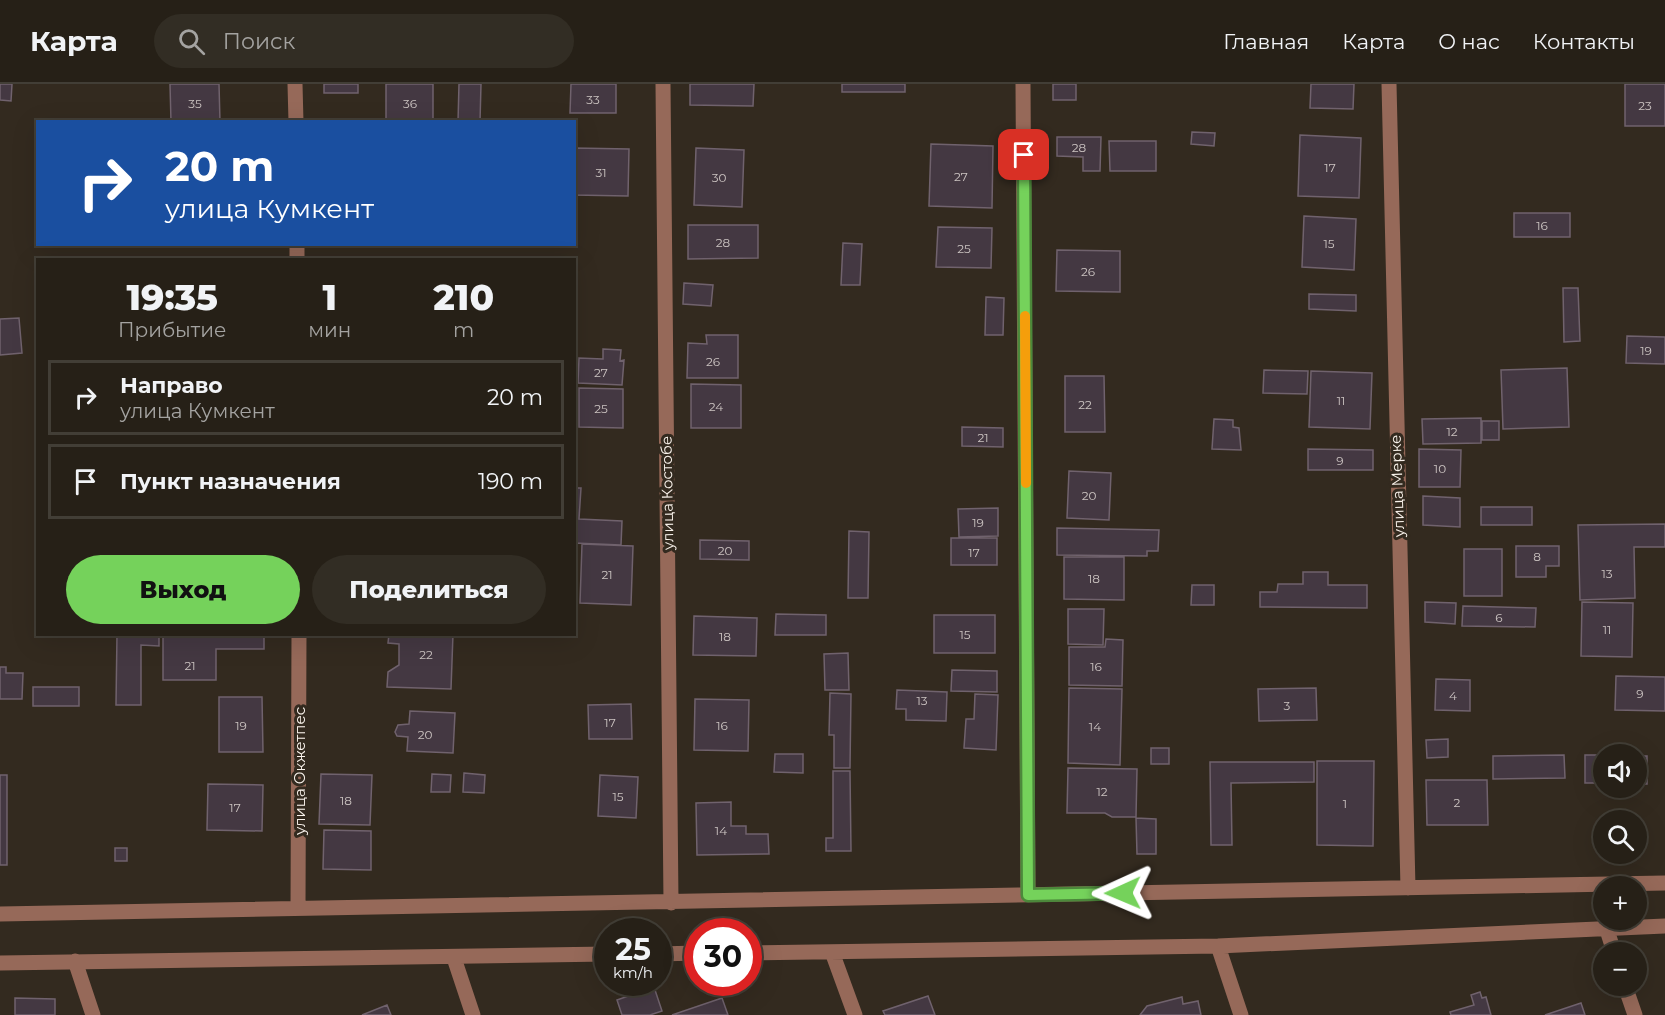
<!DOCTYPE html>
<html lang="ru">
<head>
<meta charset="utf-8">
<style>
  :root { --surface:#262017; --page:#322d24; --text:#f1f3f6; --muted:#a4a3a1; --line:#423e36; --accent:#75d25b }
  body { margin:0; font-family:Montserrat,sans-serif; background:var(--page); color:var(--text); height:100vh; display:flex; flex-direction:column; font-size:22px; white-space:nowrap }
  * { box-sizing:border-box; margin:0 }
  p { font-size:20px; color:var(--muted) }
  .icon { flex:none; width:33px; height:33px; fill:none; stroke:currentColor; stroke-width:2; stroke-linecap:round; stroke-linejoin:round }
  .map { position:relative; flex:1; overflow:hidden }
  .details { position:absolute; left:36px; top:174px; width:540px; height:378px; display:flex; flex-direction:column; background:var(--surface); border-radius:0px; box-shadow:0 6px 24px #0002,0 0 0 2px var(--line) }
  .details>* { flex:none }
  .banner { position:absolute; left:36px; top:36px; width:540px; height:126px; border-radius:0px; box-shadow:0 6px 24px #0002,0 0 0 2px var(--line); background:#1a4fa0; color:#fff; overflow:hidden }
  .buttons { position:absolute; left:1593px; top:660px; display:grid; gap:12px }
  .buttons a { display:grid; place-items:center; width:54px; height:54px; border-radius:50%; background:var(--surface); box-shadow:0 6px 24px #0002,0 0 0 2px var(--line); font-size:30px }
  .speed { position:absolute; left:594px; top:834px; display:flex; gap:12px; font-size:30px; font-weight:700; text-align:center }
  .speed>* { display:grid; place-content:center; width:78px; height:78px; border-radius:50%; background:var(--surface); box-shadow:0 6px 24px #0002,0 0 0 2px var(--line); line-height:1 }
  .speed small { font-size:15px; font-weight:400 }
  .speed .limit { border:9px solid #d22; background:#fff; color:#111 }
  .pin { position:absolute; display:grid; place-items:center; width:51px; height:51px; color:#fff; margin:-26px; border-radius:12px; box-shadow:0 3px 9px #0006 }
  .me { position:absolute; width:66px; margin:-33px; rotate:269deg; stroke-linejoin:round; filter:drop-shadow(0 0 4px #0008) }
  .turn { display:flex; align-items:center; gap:21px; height:126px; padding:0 30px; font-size:27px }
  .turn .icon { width:78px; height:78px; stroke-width:2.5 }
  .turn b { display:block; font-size:42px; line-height:51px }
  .eta { display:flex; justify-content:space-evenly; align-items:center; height:102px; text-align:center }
  .eta b { font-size:36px; font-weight:800; line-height:42px }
  .primary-button { display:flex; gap:12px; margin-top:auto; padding:12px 30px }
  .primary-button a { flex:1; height:69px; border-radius:36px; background:var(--accent); color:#111; font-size:24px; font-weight:800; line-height:69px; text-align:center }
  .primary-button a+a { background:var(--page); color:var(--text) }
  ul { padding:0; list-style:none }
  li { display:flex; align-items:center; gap:18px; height:75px; margin:0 12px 9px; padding:0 18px; border:3px solid var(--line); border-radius:0px }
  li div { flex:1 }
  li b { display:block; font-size:22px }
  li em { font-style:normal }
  header { display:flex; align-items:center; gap:36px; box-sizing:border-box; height:84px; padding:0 30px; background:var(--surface); border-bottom:2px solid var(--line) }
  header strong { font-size:28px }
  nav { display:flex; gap:33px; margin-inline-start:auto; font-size:21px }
  .search { width:420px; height:54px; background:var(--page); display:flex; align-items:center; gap:15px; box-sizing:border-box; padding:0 21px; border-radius:33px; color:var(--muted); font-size:22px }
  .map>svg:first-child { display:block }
  .building { fill:#443842; stroke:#70626d; stroke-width:1.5 }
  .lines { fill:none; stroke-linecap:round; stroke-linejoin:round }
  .minor { stroke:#966959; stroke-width:15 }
  .route-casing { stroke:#4c883b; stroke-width:15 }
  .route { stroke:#75d25b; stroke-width:10 }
  .slow { stroke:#f59e0b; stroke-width:10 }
  .labels { text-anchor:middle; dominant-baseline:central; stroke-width:6; stroke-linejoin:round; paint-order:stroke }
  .number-label { font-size:12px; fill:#ccc4c2 }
  .street-label { font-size:15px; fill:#faf3ec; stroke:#332a1f }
</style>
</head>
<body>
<header>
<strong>Карта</strong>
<div class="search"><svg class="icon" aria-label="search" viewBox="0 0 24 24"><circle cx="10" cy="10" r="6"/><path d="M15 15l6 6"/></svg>Поиск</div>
<nav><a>Главная</a><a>Карта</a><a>О нас</a><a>Контакты</a></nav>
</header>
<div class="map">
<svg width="1665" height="931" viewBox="0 0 1665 931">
  <rect width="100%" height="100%" fill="#332a1f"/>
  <!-- building -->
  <path class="building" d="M0,0h12l-1,17 -11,-1z
    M170,0h49l1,38h-49z
    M324,0h34v9h-34z
    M386,0h47v38h-47z
    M459,0h22l-1,38h-22z
    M571,0h45v29h-46z
    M690,0h64l-1,22 -63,-1z
    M842,0h63v8h-63z
    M1053,0h23v16h-23z
    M1311,0h43l-1,25 -43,-1z
    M1625,0h40v42h-40z
    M1192,48l23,1 -1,13 -23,-2z
    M1300,51l61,3 -2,60 -61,-2z
    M1057,53h44l-1,34h-17v-14l-26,-1z
    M1109,57h47v30h-46z
    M931,60l62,2 -1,62 -63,-2z
    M574,64l55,1 -1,47 -54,-1z
    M696,64l48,2 -2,57 -48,-2z
    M1514,129h56v24h-56z
    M1304,132l52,3 -2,51 -52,-3z
    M688,141h70v33l-70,1z
    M938,143l54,1 -1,40 -55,-1z
    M843,159l19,1 -2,41h-19z
    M1057,166l63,1v41l-64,-1z
    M684,199l29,2 -2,21 -28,-2z
    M1563,204h15l2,53 -16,1z
    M1309,210l47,1v16l-47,-2z
    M986,213l18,1 -1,37h-18z
    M19,234l3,35 -22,2v-36z
    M706,251h32v43h-51l1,-35 19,1z
    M1627,252l38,1v27l-39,-1z
    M603,265l18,1 -1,11 4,-1 -2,25 -44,-2 1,-25 24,1z
    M1567,284l2,59 -66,2 -2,-59z
    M1264,286l44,1 -1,23 -44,-1z
    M1311,287l61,2 -2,56 -61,-2z
    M1065,292h39l1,56h-40z
    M691,300l50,1v43h-50z
    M579,304l44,1v39l-44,-1z
    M1481,334v25l-58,1 -1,-25z
    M1214,335l19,1v7l6,1 2,22 -29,-1z
    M1482,337h17v19h-17z
    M962,343l41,1v19l-41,-1z
    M1308,365l65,1v20h-65z
    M1419,365l42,1 -1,37h-41z
    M1069,387l42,2 -2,47 -42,-2z
    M574,404h7l-2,31 43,2 -1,24 -47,-2z
    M1423,412l37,2v29l-37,-2z
    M1481,423h51v18h-51z
    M998,424v28l-39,1 -1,-28z
    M1665,440v23h-31l1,51 -55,2 -2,-75z
    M1057,444l102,2 -1,21h-11v5l-90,-1z
    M849,447l20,1 -1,66h-20z
    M951,454h46v27h-46z
    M700,456l49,1v19l-49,-1z
    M582,460l51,2 -2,59 -51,-2z
    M1516,462h43v20h-13v11h-30z
    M1464,465h38v47h-38z
    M1064,473h60v43l-60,-1z
    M1303,488h25v13h39v23l-107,-1v-15h17l1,-8h25z
    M1192,501h22v20h-23z
    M1425,518l31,1 -1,21 -30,-2z
    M1582,518l51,1 -1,54 -51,-1z
    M1463,522l73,2 -1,19 -73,-1z
    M1068,525h36l-1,36 -35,-1z
    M776,530l50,1v20h-51z
    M934,531h61v38h-61z
    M694,532l63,2 -1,38 -63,-1z
    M117,550h42v12l-18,-1v60h-25z
    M163,550h101v15h-48v31h-53z
    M389,550h64l-2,55 -64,-2 1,-15 11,-7v-21l-11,-1z
    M1106,555l17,1 -1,46 -53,-1v-38h36z
    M848,569l1,37h-24l-1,-36z
    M0,583h6v6h17l-1,26h-22z
    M952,586l45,1v21l-46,-1z
    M1616,592l49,1v34l-50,-1z
    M1436,595l34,1v31l-35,-1z
    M33,603h46v19h-46z
    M1069,604l53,1 -2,76 -52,-2z
    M1316,604l1,32 -58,1 -1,-32z
    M897,606l50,2 -1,29 -40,-1v-11h-10z
    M830,609l21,1 -1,74h-16v-33h-5z
    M975,610l23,1 -2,55 -32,-2 2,-29h8z
    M219,613h43l1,55h-44z
    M695,615l54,1 -1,51 -54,-1z
    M631,620l1,35h-43l-1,-34z
    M410,627l45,2 -2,40 -46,-2 1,-14 -11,-1 -2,-4 3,-7 11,-1z
    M1448,655v18l-21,1 -1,-18z
    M1151,664h18v16h-18z
    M775,670h28v19l-29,-1z
    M1564,671l1,23 -72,1v-23z
    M1585,671h19v28h-19z
    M1636,672h11v28h-11z
    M1317,677h57l-1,85 -56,-1z
    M1210,678h104v20l-83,1 1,62h-21z
    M1068,684l69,1 -1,48h-24l-7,-4h-38z
    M833,687h17l1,80h-25v-13h7z
    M464,689l21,2 -1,18 -21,-1z
    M321,690l51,1 -2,50 -51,-1z
    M432,690l19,1 -1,17h-19z
    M0,691h7v90h-7z
    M600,691l38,2 -2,41 -38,-2z
    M1426,696h61l1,45h-61z
    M208,700l55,1 -1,46 -55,-1z
    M731,718v24h15v8h22l1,20 -72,1 -1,-52z
    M1136,734l20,1v35h-19z
    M324,746l47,1v39l-48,-1z
    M115,764h12v13h-12z
    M654,903l8,24 -12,4h-28l-5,-15z
    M1480,908l2,6 4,-1 5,18h-40l-1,-3 24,-7 -3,-10z
    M928,912l7,19h-50l-2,-4z
    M1182,913l1,7 15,-3 3,14h-61l7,-9z
    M15,914l40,1v16h-40z
    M722,914l6,17h-56z
    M1581,919l4,12h-40z
    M387,921l4,10h-29z"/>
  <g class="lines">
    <!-- minor -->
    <path class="minor" d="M295,0l1,38
      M663,0l8,819
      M1023,0l5,811
      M1389,0l19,804
      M297,160v16
      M298,824l1,-274
      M0,830l1665,-31
      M1607,846l7,22
      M1218,862l23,69
      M832,868l23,63
      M748,869l470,-7 447,-20
      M658,870l40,-1
      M454,874l19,57
      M75,877l18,54
      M0,879l608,-9
      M1625,902l10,29"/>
  </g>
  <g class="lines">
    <!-- route casing -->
    <g class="route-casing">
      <path id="route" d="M1024,71l4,740 95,-2"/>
    </g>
    <!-- route -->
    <use href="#route" class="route"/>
    <!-- slow -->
    <path class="slow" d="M1025,232l1,167"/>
  </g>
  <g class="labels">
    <!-- number labels -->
    <g class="number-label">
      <text x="593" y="15">33</text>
      <text x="195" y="19">35</text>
      <text x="410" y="19">36</text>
      <text x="1645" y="21">23</text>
      <text x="1079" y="63">28</text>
      <text x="1330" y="83">17</text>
      <text x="601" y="88">31</text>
      <text x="961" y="92">27</text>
      <text x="719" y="93">30</text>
      <text x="1542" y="141">16</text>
      <text x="723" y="158">28</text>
      <text x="1329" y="159">15</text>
      <text x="964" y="164">25</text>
      <text x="1088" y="187">26</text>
      <text x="1646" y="266">19</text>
      <text x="713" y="277">26</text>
      <text x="601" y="288">27</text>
      <text x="1341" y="316">11</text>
      <text x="1085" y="320">22</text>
      <text x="716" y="322">24</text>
      <text x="601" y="324">25</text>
      <text x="1452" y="347">12</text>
      <text x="983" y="353">21</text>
      <text x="1340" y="376">9</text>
      <text x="1440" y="384">10</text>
      <text x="1089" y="411">20</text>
      <text x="978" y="438">19</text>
      <text x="725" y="466">20</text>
      <text x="974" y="468">17</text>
      <text x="1537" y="472">8</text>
      <text x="1607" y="489">13</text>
      <text x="607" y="490">21</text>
      <text x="1094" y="494">18</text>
      <text x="1499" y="533">6</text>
      <text x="1607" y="545">11</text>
      <text x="965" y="550">15</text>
      <text x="725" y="552">18</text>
      <text x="426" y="570">22</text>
      <text x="190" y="581">21</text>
      <text x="1096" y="582">16</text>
      <text x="1640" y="609">9</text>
      <text x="1453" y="611">4</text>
      <text x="922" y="616">13</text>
      <text x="1287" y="621">3</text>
      <text x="610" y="638">17</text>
      <text x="241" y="641">19</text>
      <text x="722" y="641">16</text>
      <text x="1095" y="642">14</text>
      <text x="425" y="650">20</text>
      <text x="1102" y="707">12</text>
      <text x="618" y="712">15</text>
      <text x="346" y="716">18</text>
      <text x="1457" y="718">2</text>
      <text x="1345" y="719">1</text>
      <text x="235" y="723">17</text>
      <text x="721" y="746">14</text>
    </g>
    <!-- street labels -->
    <g class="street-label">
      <text transform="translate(1397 402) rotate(-92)">улица Мерке</text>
      <text transform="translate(667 409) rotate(-91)">улица Костобе</text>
      <text transform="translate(299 687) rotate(-90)">улица Окжетпес</text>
    </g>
  </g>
</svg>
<div class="buttons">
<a><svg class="icon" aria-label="sound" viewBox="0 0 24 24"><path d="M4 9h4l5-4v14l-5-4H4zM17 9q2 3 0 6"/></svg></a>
<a><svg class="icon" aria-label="search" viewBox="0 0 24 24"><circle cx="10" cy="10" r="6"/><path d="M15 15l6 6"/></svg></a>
<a>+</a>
<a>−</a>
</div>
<div class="speed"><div>25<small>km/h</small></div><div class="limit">30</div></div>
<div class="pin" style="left:1024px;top:71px;background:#d93025"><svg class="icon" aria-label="arrive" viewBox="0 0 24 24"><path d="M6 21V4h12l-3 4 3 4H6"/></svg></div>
<svg class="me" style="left:1123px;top:809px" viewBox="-20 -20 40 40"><path d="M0-17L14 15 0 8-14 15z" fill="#75d25b" stroke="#fff" stroke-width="4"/></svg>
<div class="banner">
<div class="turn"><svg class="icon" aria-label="right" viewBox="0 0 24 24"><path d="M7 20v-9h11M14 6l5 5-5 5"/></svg><div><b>20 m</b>улица Кумкент</div></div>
</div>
<section class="details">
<div class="eta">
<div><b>19:35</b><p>Прибытие</p></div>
<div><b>1</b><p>мин</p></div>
<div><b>210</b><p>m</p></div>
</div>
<ul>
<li><svg class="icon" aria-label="right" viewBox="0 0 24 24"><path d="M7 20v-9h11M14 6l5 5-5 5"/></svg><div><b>Направо</b><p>улица Кумкент</p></div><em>20 m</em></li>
<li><svg class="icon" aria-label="arrive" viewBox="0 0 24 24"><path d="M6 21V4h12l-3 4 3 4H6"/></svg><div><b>Пункт назначения</b></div><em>190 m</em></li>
</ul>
<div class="primary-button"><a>Выход</a><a>Поделиться</a></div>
</section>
</div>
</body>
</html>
